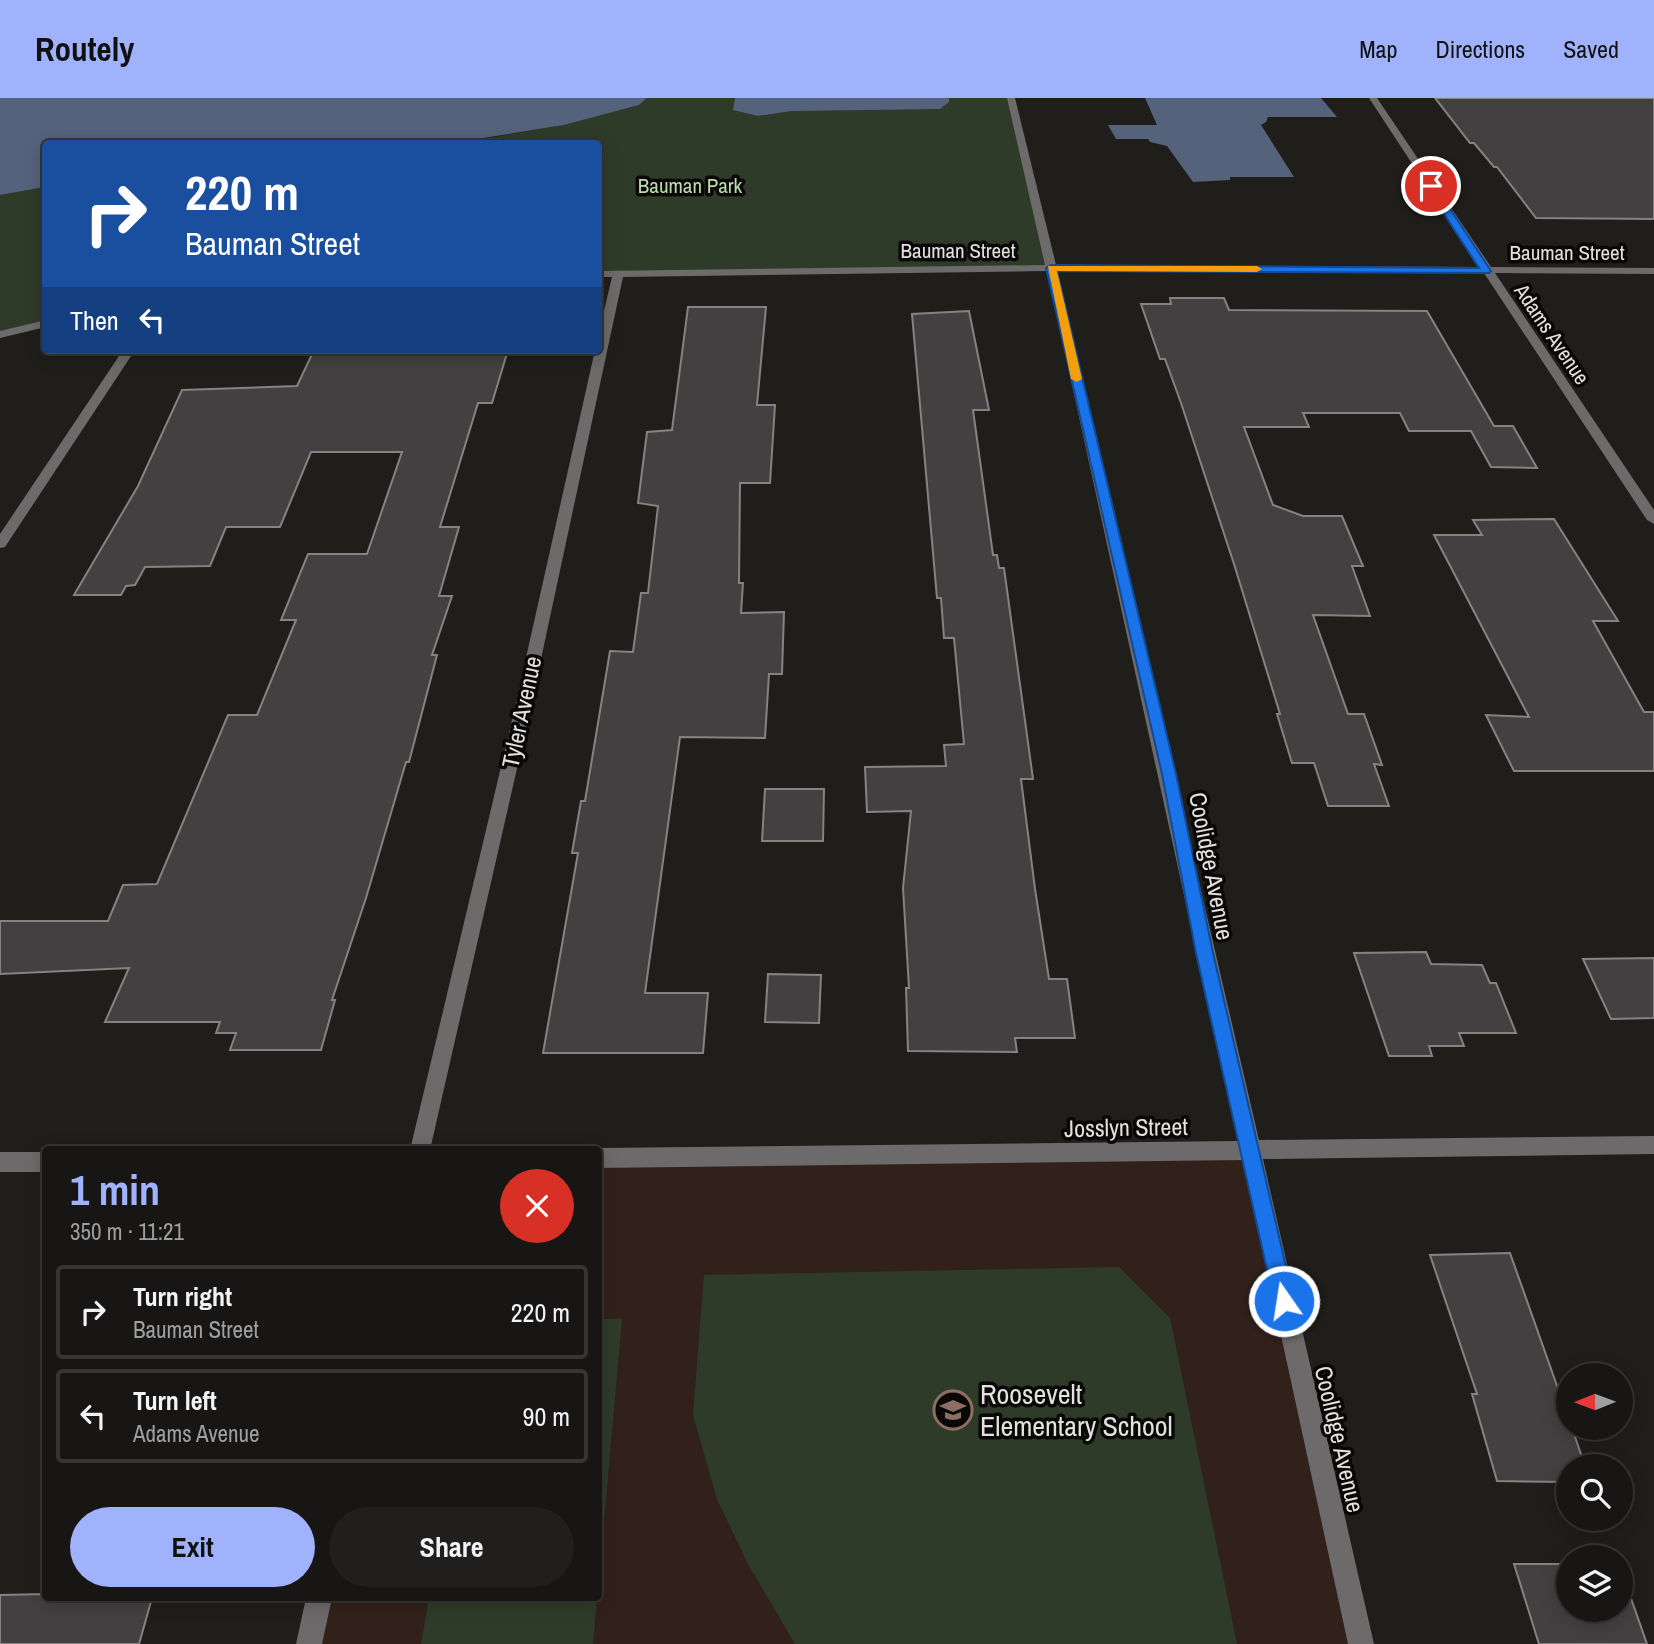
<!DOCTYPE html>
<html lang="en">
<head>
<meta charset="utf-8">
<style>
  :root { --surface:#171614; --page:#201f1d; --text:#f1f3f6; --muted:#9e9fa0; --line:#363534; --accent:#a1b2fd }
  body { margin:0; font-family:"Archivo Narrow",sans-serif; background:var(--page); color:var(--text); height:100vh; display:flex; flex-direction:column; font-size:26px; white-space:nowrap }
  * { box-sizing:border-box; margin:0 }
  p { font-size:23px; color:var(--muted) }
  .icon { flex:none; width:38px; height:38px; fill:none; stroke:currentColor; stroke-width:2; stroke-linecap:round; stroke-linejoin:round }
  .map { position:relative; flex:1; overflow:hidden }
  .sheet { position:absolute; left:42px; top:1048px; width:560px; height:455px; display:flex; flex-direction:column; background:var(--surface); border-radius:7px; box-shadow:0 4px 18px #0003,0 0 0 2px var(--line) }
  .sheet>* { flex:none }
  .guide { position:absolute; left:42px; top:42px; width:560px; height:214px; border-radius:7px; box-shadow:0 4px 18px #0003,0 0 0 2px var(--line); background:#1a4fa0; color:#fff; overflow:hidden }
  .needle { width:46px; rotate:269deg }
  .tools { position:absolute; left:1556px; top:1265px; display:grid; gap:14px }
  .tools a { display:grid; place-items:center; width:77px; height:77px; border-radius:50%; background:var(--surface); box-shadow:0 4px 18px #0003,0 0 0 2px var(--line); font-size:35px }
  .pin { position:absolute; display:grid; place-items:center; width:60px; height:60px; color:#fff; margin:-30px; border:4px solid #fff; border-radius:50%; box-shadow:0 2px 7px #0007 }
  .me { position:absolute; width:77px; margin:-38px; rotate:347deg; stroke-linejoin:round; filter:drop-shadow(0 0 5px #0008) }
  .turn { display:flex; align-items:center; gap:24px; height:147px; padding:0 28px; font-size:32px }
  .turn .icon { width:91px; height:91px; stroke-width:2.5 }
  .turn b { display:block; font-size:49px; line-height:60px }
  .then { display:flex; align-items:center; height:66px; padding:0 28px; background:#0003; gap:14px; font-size:26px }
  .round { display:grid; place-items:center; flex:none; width:74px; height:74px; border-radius:37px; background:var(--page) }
  .headline { display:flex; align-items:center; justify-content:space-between; height:119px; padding:0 28px }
  h1 { font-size:42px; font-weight:700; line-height:52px; color:var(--accent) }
  .cta { display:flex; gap:14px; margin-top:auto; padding:14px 28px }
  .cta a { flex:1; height:80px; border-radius:42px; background:var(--accent); color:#111; font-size:28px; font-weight:700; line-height:80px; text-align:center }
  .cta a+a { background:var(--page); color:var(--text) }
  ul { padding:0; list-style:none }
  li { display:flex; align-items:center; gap:21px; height:94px; margin:0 14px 10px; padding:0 14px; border:4px solid var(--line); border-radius:7px }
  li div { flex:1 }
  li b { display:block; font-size:26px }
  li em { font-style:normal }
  header { display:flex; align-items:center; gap:42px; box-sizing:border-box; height:98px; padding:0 35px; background:var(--accent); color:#111 }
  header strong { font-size:33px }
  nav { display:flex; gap:38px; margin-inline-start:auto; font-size:24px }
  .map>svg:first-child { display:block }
  .education { fill:#32211b }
  .green { fill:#2f3b29 }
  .water { fill:#55627b }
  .building { fill:#434042; stroke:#858284; stroke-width:2 }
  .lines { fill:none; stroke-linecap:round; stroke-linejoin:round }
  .minor { fill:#6c6a6a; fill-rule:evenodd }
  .route { fill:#1a73e8; stroke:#114b97; stroke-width:2 }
  .slow { fill:#f59e0b }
  .labels { text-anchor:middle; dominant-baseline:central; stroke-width:7; stroke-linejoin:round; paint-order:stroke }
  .far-park-label { font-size:21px; fill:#bbdcac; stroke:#090807 }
  .far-street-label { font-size:21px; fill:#e2e1df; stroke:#090807 }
  .street-label { font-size:24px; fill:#e2e1df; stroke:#090807 }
  .near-poi-label { font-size:28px; fill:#e2e1df; stroke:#090807; text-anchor:start }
</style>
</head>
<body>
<header>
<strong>Routely</strong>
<nav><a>Map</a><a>Directions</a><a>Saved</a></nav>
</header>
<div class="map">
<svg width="1654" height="1546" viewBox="0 0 1654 1546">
  <rect width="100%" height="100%" fill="#1f1e1b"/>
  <!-- education -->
  <path class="education" d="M1250,1054l111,492h-1052l10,-46h279l1,-440z"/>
  <!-- green -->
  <path class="green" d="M647,0h88l-1,12 24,6 34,-5 157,-9v-4h62l40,170 -452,6 -1,-130h-146l112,-19 75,-20z
    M45,89v136l-45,12v-140z
    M1119,1169l51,51 67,326h-442l-47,-80 -31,-65 -24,-84 11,-140z
    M599,1221h23l-23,259 -1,-259z
    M429,1500h168l-4,46h-172z"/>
  <!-- water -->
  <path class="water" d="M0,0h647l-8,7 -75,20 -112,18 -406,1 -1,43 -45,8z
    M735,0h214v4l-9,7 -148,2 -34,5 -25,-6z
    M1145,0h176l16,19h-69l-2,5 -5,3 33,52h-64v3l-37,2 -26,-36 -17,-4 -2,-3h-32l-8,-14h49z"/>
  <!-- building -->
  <path class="building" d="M1435,0h219v121l-118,-1 -39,-51h-3l-20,-24h-4z
    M1170,200h54l5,12 198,1 67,115h19l24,42 -46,-1 -20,-36h-62l-9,-18h-97l6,14h-65l29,78 30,11h39l21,50h-11l18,50 -57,-1 35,99h16l18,51 -8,-1 15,42h-61l-14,-43h-22l-15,-49h3l-46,-150 -53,-161 -16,-44h-5l-19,-55h30z
    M688,209h78l-9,98h18l-5,78h-30l-1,100h4l-2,30 43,-1 -2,62h-13l-4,64 -85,-1 -35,256h63l-5,60h-160l35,-200h-6l9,-52h4l25,-150 23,1 8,-59h7l10,-87 -20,-3 9,-71 25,-2z
    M969,213l20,99h-16l20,145h4l2,13h5l29,211h-12l14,110 14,90h18l8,59h-60l2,14 -109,-1 -2,-63h3l-6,-100 8,-77 -44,1 -2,-45 81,-1 -2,-21 20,-1 -10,-106h-10l-3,-40h-4l-25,-284z
    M508,252l-16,53h-14l-38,124h19l-20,69h13l-20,59h5l-28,107h-3l-40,136 -34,102h3l-14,50h-91l6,-17h-20l4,-11h-115l24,-54 -129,6v-53h108l15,-36 34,-1 71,-169h29l39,-95h-15l27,-66h59l35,-102h-91l-31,75h-54l-16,39 -65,1 -10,18 -9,1 -5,9h-47l64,-109 44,-96 115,-4 16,-34z
    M1554,421l64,102h-25l51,91h10v59h-140l-28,-56 43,2 -95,-182h48l-9,-15z
    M765,691h59l-1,52h-61z
    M1426,854l5,12 51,1 8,18h6l20,50h-57l5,13h-35l3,10h-43l-35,-103z
    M1654,860v60l-43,1 -28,-60z
    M768,876l53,1 -2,48 -54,-1z
    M1510,1155l58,164v11h4l13,38h-17v16l-71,-1 -25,-87h5l-47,-139z
    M1514,1466h54v46h52v-43l27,77h-108z
    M46,1496v4h106l-13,46h-139v-49z"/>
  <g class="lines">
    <!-- minor -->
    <path class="minor" d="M1007,0h8l41,167 424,2 -111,-169h8l114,169 163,1v6l-159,-1 159,237v14l-7,-4 -163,-247 -427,-2 202,869 395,-4v18l-391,5 111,485h-26l-105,-484 -645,8v-18h-3l3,-2 640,-7 -191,-870 -424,6 -97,452 -96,421h-20l100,-421 85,-379h3v-14l14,-59h-14v-6l447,-6z
      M46,222v7l-46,11v-7z
      M123,252h12l-130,197 -5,1v-14z
      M0,1054h46v20h-46z
      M306,1500h26l-10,46h-26z"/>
  </g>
  <!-- route -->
  <path class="route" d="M1431,85l4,3 56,85 -2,2 -432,-2 119,503 37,179 81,348 -3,7 -7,3 -7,-3 -3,-7 -78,-348 -34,-179 -116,-506 5,-3 428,3 -53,-82z"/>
  <!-- slow -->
  <path class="slow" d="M1048,168h209l5,3 -5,3 -200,-1 25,108 -5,3 -6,-3z"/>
  <!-- icons -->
  <defs>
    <g id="school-ring" transform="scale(2.0125)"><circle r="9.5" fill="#090807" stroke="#8d6e63" stroke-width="1.5"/><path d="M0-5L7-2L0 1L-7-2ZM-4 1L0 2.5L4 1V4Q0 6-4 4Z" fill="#8d6e63"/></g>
  </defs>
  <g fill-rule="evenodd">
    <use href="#school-ring" x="953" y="1312"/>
  </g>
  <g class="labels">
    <!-- far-park labels -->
    <g class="far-park-label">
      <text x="690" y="87">Bauman Park</text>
    </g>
    <!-- far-street labels -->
    <g class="far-street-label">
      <text x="958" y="152">Bauman Street</text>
      <text x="1567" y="154">Bauman Street</text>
      <text transform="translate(1552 236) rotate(56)">Adams Avenue</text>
    </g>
    <!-- street labels -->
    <g class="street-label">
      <text transform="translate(521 614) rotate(-78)">Tyler Avenue</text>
      <text transform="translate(1212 768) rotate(79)">Coolidge Avenue</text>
      <text transform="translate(1126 1029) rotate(-1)">Josslyn Street</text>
      <text transform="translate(1340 1341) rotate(77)">Coolidge Avenue</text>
    </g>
    <!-- near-poi labels -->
    <g class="near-poi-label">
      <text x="980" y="1296">Roosevelt<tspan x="980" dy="32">Elementary School</tspan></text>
    </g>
  </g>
</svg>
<div class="tools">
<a><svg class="needle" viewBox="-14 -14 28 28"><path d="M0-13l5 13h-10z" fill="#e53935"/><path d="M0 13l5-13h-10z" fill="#9e9fa0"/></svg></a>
<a><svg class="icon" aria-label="search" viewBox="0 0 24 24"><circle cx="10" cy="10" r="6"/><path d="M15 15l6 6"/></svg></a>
<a><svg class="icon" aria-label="layers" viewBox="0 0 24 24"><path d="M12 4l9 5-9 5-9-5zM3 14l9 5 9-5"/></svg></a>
</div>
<div class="pin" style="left:1431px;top:88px;background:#d93025"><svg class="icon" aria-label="arrive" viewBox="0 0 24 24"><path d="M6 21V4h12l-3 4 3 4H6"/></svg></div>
<svg class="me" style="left:1284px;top:1203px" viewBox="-20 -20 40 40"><circle r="17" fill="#1a73e8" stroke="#fff" stroke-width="3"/><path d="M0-11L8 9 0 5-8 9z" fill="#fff"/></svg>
<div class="guide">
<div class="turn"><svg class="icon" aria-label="right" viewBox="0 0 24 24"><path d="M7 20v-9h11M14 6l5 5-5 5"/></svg><div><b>220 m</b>Bauman Street</div></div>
<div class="then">Then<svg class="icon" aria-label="left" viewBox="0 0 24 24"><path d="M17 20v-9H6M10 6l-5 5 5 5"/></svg></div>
</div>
<section class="sheet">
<div class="headline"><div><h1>1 min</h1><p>350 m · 11:21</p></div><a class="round" style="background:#d93025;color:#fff"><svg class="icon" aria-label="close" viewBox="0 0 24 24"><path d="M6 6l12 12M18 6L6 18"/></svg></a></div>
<ul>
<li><svg class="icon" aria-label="right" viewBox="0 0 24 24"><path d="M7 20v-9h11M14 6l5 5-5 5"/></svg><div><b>Turn right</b><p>Bauman Street</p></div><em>220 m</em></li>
<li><svg class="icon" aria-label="left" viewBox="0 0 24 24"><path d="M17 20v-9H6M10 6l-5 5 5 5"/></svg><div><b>Turn left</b><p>Adams Avenue</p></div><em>90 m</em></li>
</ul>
<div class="cta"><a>Exit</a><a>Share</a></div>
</section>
</div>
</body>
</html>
